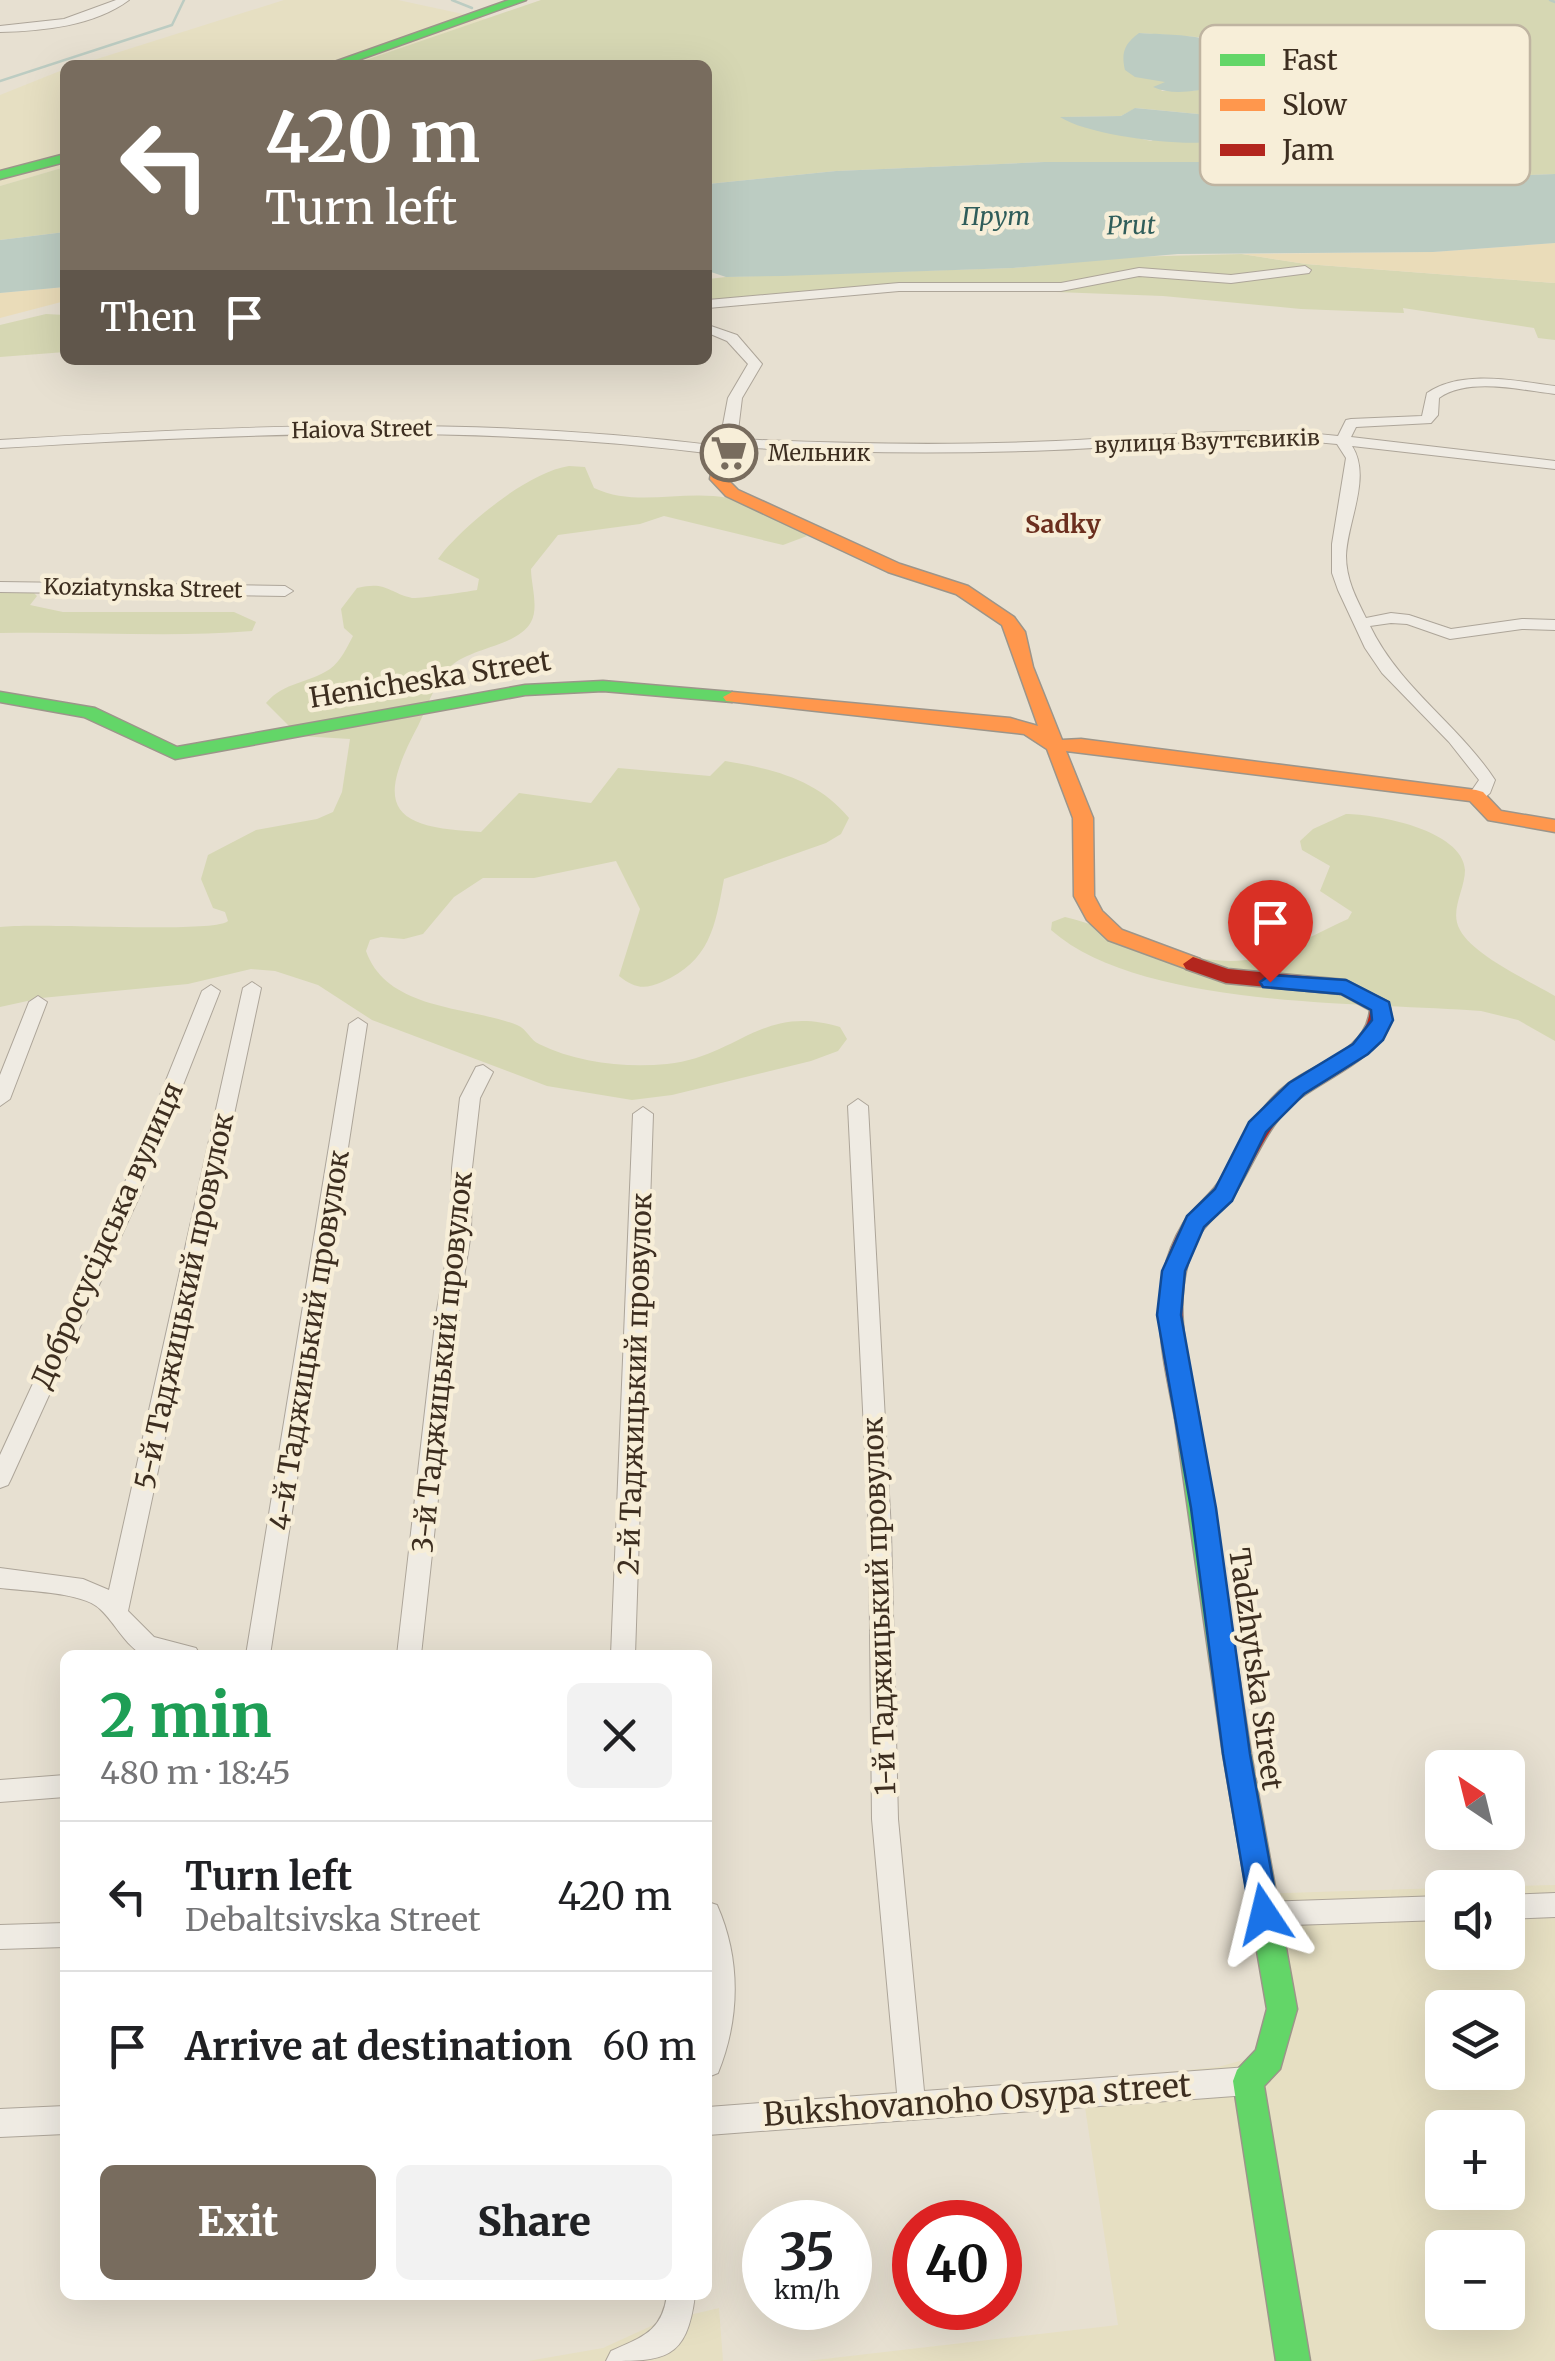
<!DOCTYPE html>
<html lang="en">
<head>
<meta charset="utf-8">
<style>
  :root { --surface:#fff; --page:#f2f2f2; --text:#202124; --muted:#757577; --line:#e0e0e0; --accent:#786c5e }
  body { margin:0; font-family:Merriweather,serif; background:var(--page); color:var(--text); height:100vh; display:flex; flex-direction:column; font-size:38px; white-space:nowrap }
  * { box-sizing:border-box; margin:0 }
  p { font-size:32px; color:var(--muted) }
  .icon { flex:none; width:55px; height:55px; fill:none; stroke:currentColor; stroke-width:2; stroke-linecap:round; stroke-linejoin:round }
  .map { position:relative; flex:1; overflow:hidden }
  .panel { position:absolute; left:60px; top:1650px; width:652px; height:650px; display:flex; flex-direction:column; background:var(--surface); border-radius:15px; box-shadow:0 10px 40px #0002 }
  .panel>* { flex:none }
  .guide { position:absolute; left:60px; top:60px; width:652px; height:305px; border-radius:15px; box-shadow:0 10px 40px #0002; background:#786c5e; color:#fff; overflow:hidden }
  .needle { width:65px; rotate:325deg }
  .fabs { position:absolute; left:1425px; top:1750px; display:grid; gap:20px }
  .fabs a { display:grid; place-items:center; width:100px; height:100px; border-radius:15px; background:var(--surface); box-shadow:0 10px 40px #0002; font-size:50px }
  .speed { position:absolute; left:742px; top:2200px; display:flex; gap:20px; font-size:50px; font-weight:700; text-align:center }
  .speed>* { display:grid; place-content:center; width:130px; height:130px; border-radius:50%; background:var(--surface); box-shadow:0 10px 40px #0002; line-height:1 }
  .speed small { font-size:25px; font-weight:400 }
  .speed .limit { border:15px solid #d22; background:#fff; color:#111 }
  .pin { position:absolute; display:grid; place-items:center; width:85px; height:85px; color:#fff; margin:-102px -42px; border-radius:50% 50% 50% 0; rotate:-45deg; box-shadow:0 0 10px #0007 }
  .pin .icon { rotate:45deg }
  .me { position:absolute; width:110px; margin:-55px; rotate:350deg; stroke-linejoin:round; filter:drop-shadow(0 0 8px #0008) }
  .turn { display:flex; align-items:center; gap:35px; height:210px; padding:0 40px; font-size:45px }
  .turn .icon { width:130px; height:130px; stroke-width:2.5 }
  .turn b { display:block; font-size:70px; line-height:85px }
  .then { display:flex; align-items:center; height:95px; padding:0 40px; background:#0003; gap:20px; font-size:38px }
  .round { display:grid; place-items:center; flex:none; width:105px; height:105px; border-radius:15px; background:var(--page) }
  .overview { display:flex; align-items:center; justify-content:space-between; height:170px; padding:0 40px }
  h1 { font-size:60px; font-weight:800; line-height:75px; color:#1e9e55 }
  .primary-button { display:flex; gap:20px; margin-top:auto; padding:20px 40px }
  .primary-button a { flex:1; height:115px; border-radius:15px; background:var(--accent); color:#fff; font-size:40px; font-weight:800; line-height:115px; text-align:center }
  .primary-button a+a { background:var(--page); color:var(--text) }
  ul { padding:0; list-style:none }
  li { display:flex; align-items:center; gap:30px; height:150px; padding:0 40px; border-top:2px solid var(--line) }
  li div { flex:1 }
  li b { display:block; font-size:38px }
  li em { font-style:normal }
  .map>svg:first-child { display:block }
  .farmland { fill:#e6dfc2; fill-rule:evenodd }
  .green { fill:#d6d7b3; fill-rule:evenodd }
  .sand { fill:#eadcb9 }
  .water { fill:#bcccc2 }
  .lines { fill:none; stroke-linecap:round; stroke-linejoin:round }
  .stream { stroke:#bcccc2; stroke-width:2.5 }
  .street-casing { stroke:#ada599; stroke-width:2 }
  .fast-casing { stroke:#9c958a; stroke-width:3 }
  .slow-casing { stroke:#9c958a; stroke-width:3 }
  .jam-casing { stroke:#9c958a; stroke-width:3 }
  .street { fill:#efebe3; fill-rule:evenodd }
  .fast { fill:#63d668; fill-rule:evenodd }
  .slow { fill:#ff974d; fill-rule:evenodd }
  .jam { fill:#b3261e; fill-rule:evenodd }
  .route { fill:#1a73e8; stroke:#114b97; stroke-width:2.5 }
  .labels { text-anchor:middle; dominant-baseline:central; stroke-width:9; stroke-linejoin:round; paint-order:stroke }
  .far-street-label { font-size:22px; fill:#3d2e20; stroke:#f7eed8 }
  .far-poi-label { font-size:22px; fill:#3d2e20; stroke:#f7eed8; text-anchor:start }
  .far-water-label { font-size:25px; font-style:italic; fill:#2f5d5a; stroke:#f7eed8 }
  .far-neighbourhood-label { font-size:25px; font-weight:bold; fill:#6b2e1e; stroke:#f7eed8 }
  .street-label { font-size:28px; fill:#3d2e20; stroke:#f7eed8 }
  .near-street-label { font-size:32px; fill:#3d2e20; stroke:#f7eed8 }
  .key { fill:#f7eed8; stroke:#bfb4a1; stroke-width:2.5 }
  .key-label { font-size:28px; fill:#3d2e20 }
</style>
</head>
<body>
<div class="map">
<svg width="1555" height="2361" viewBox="0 0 1555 2361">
  <rect width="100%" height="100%" fill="#e7e0d1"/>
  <!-- farmland -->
  <path class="farmland" d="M284,0h114l88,19 -135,46h-273z
    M65,69v98l-65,19v-91z
    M1555,1885v476h-748l311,-36 -37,-244 137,-14 58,-16 -24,-157 190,-6v64h66v-64l-32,-1zM1442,2008h66v64h-66zM1442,2128h66v64h-66zM1442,2248h66v64h-66z
    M719,2308l4,53h-195l75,-13 57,-26z"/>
  <!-- green -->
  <path class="green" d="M541,0h1014v174l-79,3 -69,-12 -97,3 -3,9 -45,-1 -18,-10 -21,-4h-179l-208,9 -128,13v-119h-357zM1139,33l72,5 26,17 1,7 -10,20 -35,9h-32l9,-9zM1303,62h15l-6,23 9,23 -40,8 -45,-7 26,-32zM1136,108l62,6 -47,27 -68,-15 -20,-9 58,-1z
    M65,167v65l-65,8v-54z
    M1242,254l64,10 249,19v57l-17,-2 -4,-10 -131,-20 1,5 -103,-4 -138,-13 -217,-8 -147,8 -91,12v-29l18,-2 287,-9 114,-11z
    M46,314l19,1v37l-65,5v-32z
    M569,466l16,1 9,21c43,20 89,1 134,10 27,6 56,24 79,38l-24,9 -119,-29 -24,8 -82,11 -27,34c0,15 8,39 0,53 -13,24 -59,25 -80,44 -15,13 -24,42 -33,60 -44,82 -27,102 63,106l38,-39 72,10 27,-35 92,8 15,-15c48,8 92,18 124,57l-8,16 -15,9 -102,36c-9,48 -14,82 -62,103 -18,8 -28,6 -43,-6l21,-67 -24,-48 -82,17h-51l-29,19 -31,37 -19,5 -23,-2 -11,3 -4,11c21,60 103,55 151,74 10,4 13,15 22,19 39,19 86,24 128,20 71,-7 95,-61 173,-37l7,12 -9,12 -27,10 -139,34 -40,5 -85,-14 -175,-66 -54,-35 -43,-14 -24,-2 -63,15 -147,14 -41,9v-80c39,-5 214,7 228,-6l-3,-9 -12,-4 -12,-29 7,-24 48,-25 61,-11 16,-7 9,-20 8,-53 -51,-3 -33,-33c19,-22 42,-19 64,-34 11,-8 17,-22 23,-33l-9,-8 -3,-19 16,-21c30,-7 30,4 55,10 4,1 61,-7 65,-8l2,-11 -41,-20 6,-8c27,-31 85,-79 125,-85z
    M30,589l7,7 -7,9 33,7h171l22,10 -4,9c-84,7 -168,0 -252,2v-43z
    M1346,814c30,0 117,16 119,56 0,20 -16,41 -5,60 14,26 70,51 95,66v45l-37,-21 -37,-9c-116,-9 -341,-2 -430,-81l1,-8 13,-5c62,15 133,57 197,40 30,-9 57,-25 86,-38l4,-7 -32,-21 10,-25 -28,-16 -2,-9 13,-12z"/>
  <!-- sand -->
  <path class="sand" d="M1555,243v40l-249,-19 -64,-10 191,-2z
    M65,287v14l-65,17v-25z"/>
  <!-- water -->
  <path class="water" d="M1139,33c42,3 97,-2 111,45 -30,6 -68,22 -97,9l12,-5 -30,-5 -10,-7c-4,-17 -1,-26 14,-37z
    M1135,108l63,6 17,8 -6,20c-33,4 -122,-7 -149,-25l61,-1z
    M1044,162h179l21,4 18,10 45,1 4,-9 96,-3 69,12 79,-3v69l-122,9 -255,2 -165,14 -231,8 -56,1 -18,-6v-87l128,-13z
    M65,232v55l-65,6v-53z"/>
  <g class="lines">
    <!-- stream -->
    <path class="stream" d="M452,0l20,8
      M1550,0l5,2
      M0,81l172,-56 12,-25"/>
    <!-- street casing -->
    <g class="street-casing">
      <path id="street" d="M116,0h13c-35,26 -86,31 -129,32v-6l64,-7z
        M1305,266l6,4 -2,3 -78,10 -92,-7 -78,15h-162l-191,17v-8l191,-17h162l78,-15 92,7z
        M708,325l29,10 25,29 -20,34 -5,41c106,5 213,7 319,2 93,-4 189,-16 282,-5l8,-16 5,-1 71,-3 5,-23c36,-24 88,-12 128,-7v8c-34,-4 -86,-17 -116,4l-1,17 -7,8 -75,4 -5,10 204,24v8l-203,-23c20,31 -5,76 -6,110 0,23 10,42 20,62l25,-5 18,2 42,14 71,-10 33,1v10l-33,-1 -72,10 -43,-15 -16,-1 -21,3c30,62 88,98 125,154l-5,13 -8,7h-12l-2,-4 11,-16 -30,-38 -67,-69 -17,-25 -27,-58 -6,-17v-29l14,-86 -9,-14c-93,-10 -189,2 -283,6 -107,4 -214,3 -321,-3l-10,8c-246,-32 -476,-22 -723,-7v-8c242,-15 478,-25 719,6l9,-48 20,-34 -21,-23 -19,-8z
        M0,582l285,4 8,5 -8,5 -285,-4z
        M252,982l9,6 -133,623 26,26 42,11 4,7h-57c-19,-11 -27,-31 -43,-46 -17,-17 -75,-18 -100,-21v-20l83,11 26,11 134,-602z
        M211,985l9,6 -81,206 -128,282 -3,6 -8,3v-33l119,-258 83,-206z
        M38,996l9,6 -37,97 -10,7v-31l29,-73z
        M358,1018l9,6 -97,631h-24l103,-631z
        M483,1065l10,7 -13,26 -8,70 -1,65 -13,82 -37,340h-24l39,-340 15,-82 1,-65 8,-70 16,-31z
        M858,1099l10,7 23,425 7,288 26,272 324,-24 10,4 4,10 -4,10 -10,4 -540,40v-28l189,-14 -25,-274 -3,-288 -21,-425z
        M643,1107l10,7 -18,541h-24l22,-541z
        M65,1775v22l-65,5v-22z
        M1555,1893v24l-47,2v-24z
        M1442,1896v24l-178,6 -9,-3 -4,-9 4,-9 9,-3z
        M708,1902l9,3c24,54 23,114 1,168l-10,4z
        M65,1923v24l-65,2v-24z
        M65,2106v28l-65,3v-28z
        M667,2295h28c-8,66 -31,66 -89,66l5,-10c31,-14 51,-19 56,-56z"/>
    </g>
    <!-- fast casing -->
    <g class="fast-casing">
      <path id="fast" d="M509,0h17l-182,65h-18z
        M65,154v8l-65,17v-8z
        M603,681l129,11 9,5 -9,5 -129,-11 -78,4 -350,64 -91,-42 -84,-15v-10l95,16 82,39 348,-62z
        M1187,1408l9,3 3,7 52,336 46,255 -17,60 -16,17 46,275h-34l-43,-280 4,-11 19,-20 11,-41 -44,-255 -48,-336 3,-7z"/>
    </g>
    <!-- slow casing -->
    <g class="slow-casing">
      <path id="slow" d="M723,446l8,5 -5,27 12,12 162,74 68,22 46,31 11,15 8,35 29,73 19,-1 395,51 7,2 18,19 54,9v12l-67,-12 -18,-19 -404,-50 27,67 1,78 8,15 20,19 78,29 3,5 -10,7 -85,-31 -21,-20 -13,-24 -1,-78 -26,-69 -23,-15 -298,-33 -3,-4 9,-5 278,26 28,8 -36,-101 -46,-31 -68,-22 -162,-76 -16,-17 5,-28z"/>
    </g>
    <!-- jam casing -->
    <g class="jam-casing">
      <path id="jam" d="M1193,957l35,12 117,11 43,22c20,47 -72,78 -98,104 -24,24 -36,56 -53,84 -10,19 -29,29 -39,47 -30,58 -10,122 1,181l-3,7 -9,3 -9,-3 -3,-7c-13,-67 -30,-131 8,-194 10,-18 29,-28 39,-47 20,-33 34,-69 66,-93 29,-22 78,-32 82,-74l-29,-16 -115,-11 -40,-14 -3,-5z"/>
    </g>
    <!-- street -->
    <use href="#street" class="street"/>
    <!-- fast -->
    <use href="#fast" class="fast"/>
    <!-- slow -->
    <use href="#slow" class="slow"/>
    <!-- jam -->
    <use href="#jam" class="jam"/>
  </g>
  <!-- route -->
  <path class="route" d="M1270,975l76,5 43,22 4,18 -10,20 -15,14 -64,40 -38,38 -34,69 -28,26 -19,44 -4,44 35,193 34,246 29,160 -4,10 -11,4 -10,-4 -4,-10 -27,-160 -32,-246 -34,-193 5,-44 25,-55 28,-27 34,-67 40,-39 64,-39 19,-24 -1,-10 -30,-16 -78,-7 -3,-5z"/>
  <!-- icons -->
  <defs>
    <g id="supermarket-ring" transform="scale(2.875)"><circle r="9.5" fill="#f7eed8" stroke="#786c5e" stroke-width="1.5"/><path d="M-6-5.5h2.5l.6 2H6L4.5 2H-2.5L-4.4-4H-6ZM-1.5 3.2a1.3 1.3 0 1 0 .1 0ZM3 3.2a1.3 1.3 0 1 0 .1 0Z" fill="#786c5e"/></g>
  </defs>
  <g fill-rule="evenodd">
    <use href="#supermarket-ring" x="729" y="453"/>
  </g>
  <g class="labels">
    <!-- far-street labels -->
    <g class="far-street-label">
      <text transform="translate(362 429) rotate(-1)">Haiova Street</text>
      <text transform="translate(1207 441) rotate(-2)">вулиця Взуттєвиків</text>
      <text transform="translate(143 588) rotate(1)">Koziatynska Street</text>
    </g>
    <!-- far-poi labels -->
    <g class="far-poi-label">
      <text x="768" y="453">Мельник</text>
    </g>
    <!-- far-water labels -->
    <g class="far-water-label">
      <text x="996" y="216">Прут</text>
      <text transform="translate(1131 225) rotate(-1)">Prut</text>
    </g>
    <!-- far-neighbourhood labels -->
    <g class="far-neighbourhood-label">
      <text x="1063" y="524">Sadky</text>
    </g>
    <!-- street labels -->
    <g class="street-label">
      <text transform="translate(430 679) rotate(-9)">Henicheska Street</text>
      <text transform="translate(107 1235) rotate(-66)">Добросусідська вулиця</text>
      <text transform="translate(184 1301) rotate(-78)">5-й Таджицький провулок</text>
      <text transform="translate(309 1340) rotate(-81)">4-й Таджицький провулок</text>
      <text transform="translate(442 1362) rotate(-84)">3-й Таджицький провулок</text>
      <text transform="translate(635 1384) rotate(-88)">2-й Таджицький провулок</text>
      <text transform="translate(879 1606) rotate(-92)">1-й Таджицький провулок</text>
      <text transform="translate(1256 1669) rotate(82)">Tadzhytska Street</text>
    </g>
    <!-- near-street labels -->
    <g class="near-street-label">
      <text transform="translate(977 2100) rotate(-4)">Bukshovanoho Osypa street</text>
    </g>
  </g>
  <!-- legend -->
  <rect x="1200" y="25" width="330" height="160" rx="15" class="key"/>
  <rect x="1220" y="54" width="45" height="12" fill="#63d668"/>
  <rect x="1220" y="99" width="45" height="12" fill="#ff974d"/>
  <rect x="1220" y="144" width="45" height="12" fill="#b3261e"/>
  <g class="key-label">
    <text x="1282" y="70">Fast</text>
    <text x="1282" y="115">Slow</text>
    <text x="1282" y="160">Jam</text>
  </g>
</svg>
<div class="fabs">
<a><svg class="needle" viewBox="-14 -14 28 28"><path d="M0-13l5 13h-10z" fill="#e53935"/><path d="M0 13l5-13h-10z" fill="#757577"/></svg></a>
<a><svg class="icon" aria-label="sound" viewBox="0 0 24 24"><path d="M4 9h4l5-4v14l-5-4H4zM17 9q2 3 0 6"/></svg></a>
<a><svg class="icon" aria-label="layers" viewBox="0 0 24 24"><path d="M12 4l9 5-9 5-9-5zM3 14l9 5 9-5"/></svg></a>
<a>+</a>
<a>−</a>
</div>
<div class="speed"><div>35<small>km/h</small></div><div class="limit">40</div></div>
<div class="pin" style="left:1270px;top:982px;background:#d93025"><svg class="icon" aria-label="arrive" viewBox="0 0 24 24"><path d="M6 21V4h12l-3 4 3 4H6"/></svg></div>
<svg class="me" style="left:1264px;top:1914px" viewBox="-20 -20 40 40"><path d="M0-17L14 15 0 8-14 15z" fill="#1a73e8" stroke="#fff" stroke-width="4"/></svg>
<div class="guide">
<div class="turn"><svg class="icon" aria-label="left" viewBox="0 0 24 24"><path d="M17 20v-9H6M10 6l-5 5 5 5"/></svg><div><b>420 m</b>Turn left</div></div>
<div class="then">Then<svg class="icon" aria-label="arrive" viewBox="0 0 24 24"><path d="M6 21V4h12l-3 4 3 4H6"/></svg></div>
</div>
<section class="panel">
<div class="overview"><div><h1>2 min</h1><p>480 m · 18:45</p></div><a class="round"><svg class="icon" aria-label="close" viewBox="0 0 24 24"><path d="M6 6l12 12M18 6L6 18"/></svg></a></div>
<ul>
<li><svg class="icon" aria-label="left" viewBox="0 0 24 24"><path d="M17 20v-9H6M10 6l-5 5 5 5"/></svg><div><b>Turn left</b><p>Debaltsivska Street</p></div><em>420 m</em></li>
<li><svg class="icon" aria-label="arrive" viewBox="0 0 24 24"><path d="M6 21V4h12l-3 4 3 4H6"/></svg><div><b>Arrive at destination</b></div><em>60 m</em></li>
</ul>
<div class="primary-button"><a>Exit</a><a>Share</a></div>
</section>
</div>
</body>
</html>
